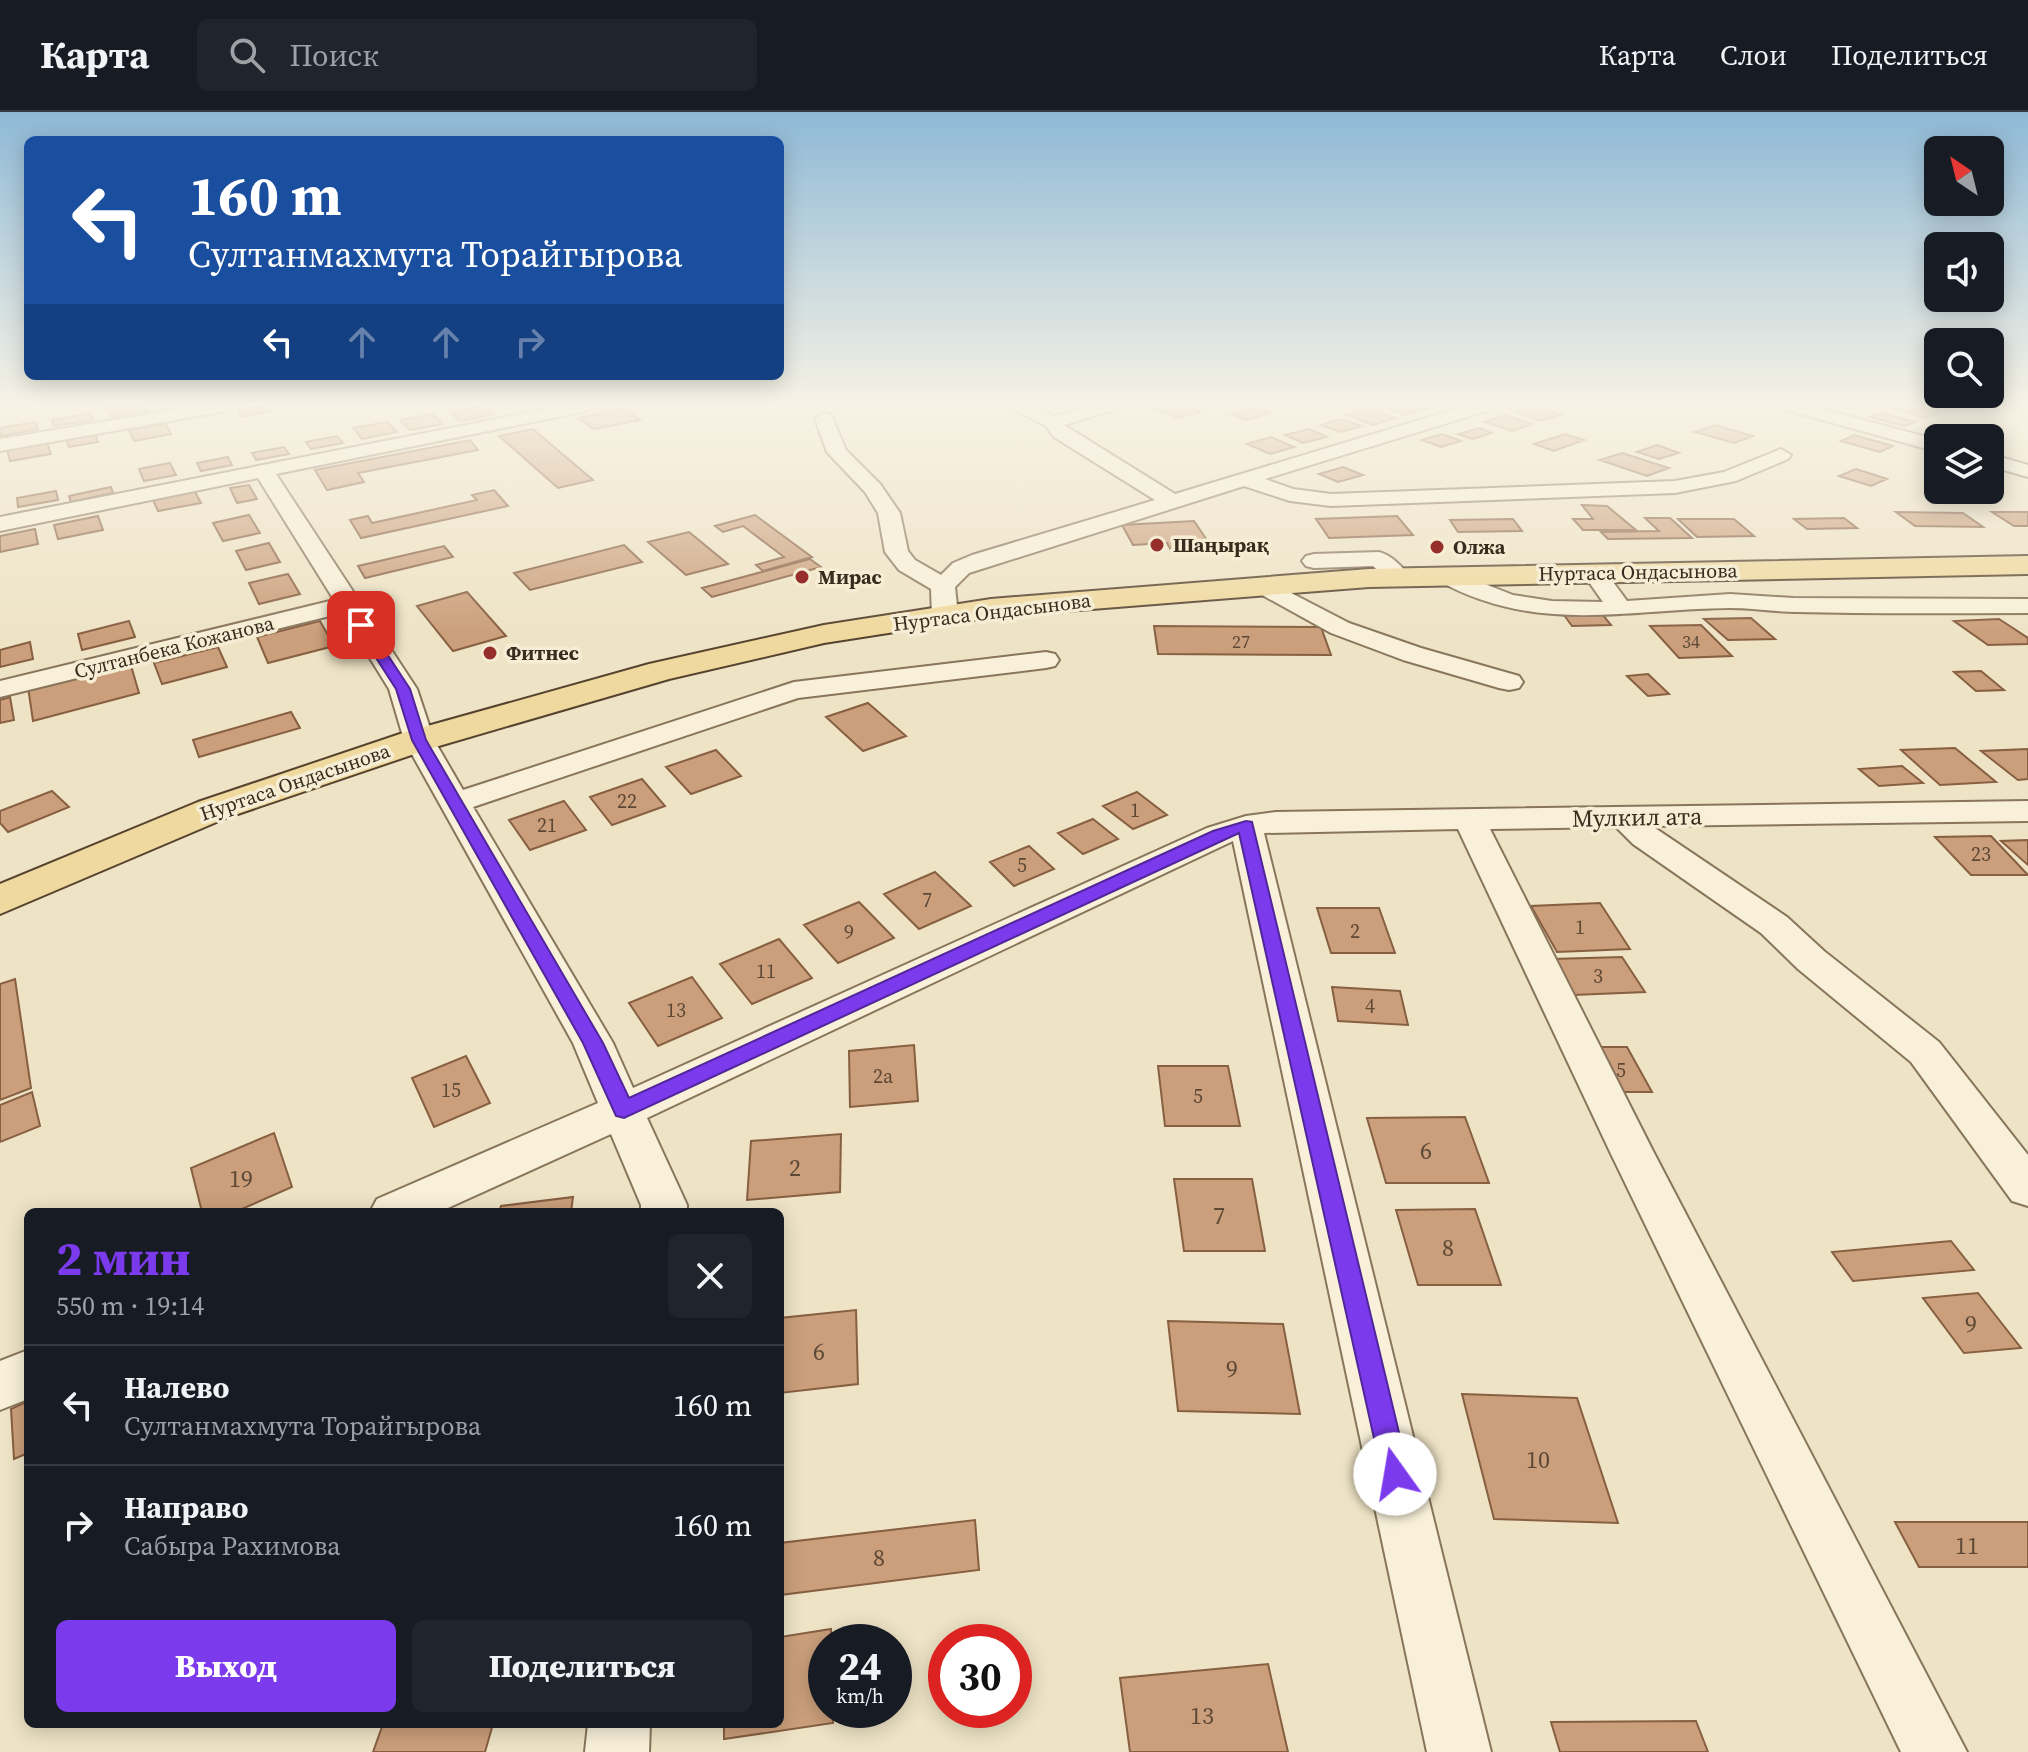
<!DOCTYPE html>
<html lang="ru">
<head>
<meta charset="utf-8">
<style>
  :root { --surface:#171b24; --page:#20242c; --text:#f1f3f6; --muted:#9ea1a6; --line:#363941; --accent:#7c3aed }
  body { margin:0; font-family:"Source Serif 4",serif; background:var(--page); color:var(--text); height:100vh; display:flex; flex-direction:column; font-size:30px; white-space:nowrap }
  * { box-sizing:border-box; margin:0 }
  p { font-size:26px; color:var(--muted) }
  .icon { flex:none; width:44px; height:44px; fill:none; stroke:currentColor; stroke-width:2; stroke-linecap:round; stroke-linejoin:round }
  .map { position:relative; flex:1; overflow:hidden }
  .sheet { position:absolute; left:24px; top:1096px; width:760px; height:520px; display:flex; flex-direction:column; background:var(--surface); border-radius:12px; box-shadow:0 4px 20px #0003 }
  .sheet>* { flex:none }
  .hud { position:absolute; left:24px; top:24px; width:760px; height:244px; border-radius:12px; box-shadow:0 4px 20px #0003; background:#1a4fa0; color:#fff; overflow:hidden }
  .needle { width:52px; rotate:325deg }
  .fabs { position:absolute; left:1924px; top:24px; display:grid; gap:16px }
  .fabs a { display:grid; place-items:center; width:80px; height:80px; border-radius:12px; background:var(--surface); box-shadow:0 4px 20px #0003; font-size:40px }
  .speed { position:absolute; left:808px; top:1512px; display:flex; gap:16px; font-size:40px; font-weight:700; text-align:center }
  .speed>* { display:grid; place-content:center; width:104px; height:104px; border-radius:50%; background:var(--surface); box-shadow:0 4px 20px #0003; line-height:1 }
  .speed small { font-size:20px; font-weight:400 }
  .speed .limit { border:12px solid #d22; background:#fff; color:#111 }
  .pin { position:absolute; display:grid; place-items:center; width:68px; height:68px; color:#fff; margin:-34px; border-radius:16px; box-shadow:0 4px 12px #0006 }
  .me { position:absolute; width:88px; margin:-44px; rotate:347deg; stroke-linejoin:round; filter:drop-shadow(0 0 6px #0008) }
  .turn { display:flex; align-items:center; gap:28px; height:168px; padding:0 32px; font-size:36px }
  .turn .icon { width:104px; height:104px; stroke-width:2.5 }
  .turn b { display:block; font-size:56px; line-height:68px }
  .lanes { display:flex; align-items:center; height:76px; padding:0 32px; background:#0003; justify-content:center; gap:40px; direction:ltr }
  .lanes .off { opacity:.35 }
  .round { display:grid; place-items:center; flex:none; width:84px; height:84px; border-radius:12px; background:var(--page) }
  .overview { display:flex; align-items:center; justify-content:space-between; height:136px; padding:0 32px }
  h1 { font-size:48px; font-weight:800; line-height:60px; color:var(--accent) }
  .cta { display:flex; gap:16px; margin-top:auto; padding:16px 32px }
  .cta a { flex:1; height:92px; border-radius:12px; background:var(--accent); color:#fff; font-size:32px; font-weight:800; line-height:92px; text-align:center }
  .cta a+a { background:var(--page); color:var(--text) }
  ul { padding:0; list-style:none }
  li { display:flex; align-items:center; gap:24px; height:120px; padding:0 32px; border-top:2px solid var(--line) }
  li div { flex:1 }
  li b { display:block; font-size:30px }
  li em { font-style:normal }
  header { display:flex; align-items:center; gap:48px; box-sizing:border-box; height:112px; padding:0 40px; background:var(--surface); border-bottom:2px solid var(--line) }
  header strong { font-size:38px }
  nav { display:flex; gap:44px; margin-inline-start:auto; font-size:28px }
  .search { width:560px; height:72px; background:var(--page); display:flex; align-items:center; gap:20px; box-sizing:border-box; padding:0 28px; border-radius:12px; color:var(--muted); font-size:30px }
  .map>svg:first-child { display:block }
  .building { fill:#cb9f7b; stroke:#875f41; stroke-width:2 }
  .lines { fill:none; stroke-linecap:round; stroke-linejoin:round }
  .minor-casing { stroke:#88755b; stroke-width:4 }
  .primary-casing { stroke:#56432f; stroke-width:4 }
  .minor { fill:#f8f0d8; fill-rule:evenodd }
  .primary { fill:#f0d99e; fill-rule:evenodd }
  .route { fill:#7c3aed; stroke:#51269a; stroke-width:2 }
  .poi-dot { fill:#962f2c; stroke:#f5edd4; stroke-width:3 }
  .labels { text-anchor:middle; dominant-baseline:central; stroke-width:7; stroke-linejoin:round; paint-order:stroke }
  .far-number-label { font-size:18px; fill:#5e4936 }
  .far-poi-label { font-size:20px; font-weight:bold; fill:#392c1f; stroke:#f5edd4; text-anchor:start }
  .far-street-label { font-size:20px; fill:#392c1f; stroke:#f5edd4 }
  .number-label { font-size:20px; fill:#5e4936 }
  .street-label { font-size:24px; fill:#392c1f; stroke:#f5edd4 }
  .near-number-label { font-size:24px; fill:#5e4936 }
</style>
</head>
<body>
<header>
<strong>Карта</strong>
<div class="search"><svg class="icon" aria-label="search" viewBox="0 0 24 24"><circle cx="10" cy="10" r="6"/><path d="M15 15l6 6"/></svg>Поиск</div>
<nav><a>Карта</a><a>Слои</a><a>Поделиться</a></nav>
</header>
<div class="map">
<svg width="2028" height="1640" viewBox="0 0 2028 1640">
  <rect width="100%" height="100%" fill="#eee3c5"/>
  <!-- building -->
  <path class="building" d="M106,294h40l2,5 -36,6z
    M267,294l5,5 -30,6 -4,-7z
    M482,294l11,9 -33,6 -10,-9z
    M1185,294l16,6 -23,6 -27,-11z
    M1395,294h23l10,3 -22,6 -20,-7z
    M1534,294l27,9 -21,6 -26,-9z
    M1896,294h22l23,5 -16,7 -36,-10z
    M624,296l16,12 -46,9 -16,-11z
    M1256,296l15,5 -26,7 -14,-6z
    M1369,297l26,9 -22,7 -27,-10z
    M90,301l3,7 -39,6 -2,-6z
    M1882,301l33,9 -11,4 -34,-9z
    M433,302l10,10 -33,6 -10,-10z
    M1505,303l27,9 -20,7 -27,-9z
    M1341,307l20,7 -20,6 -20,-7z
    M35,310l3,7 -37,7 -1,-8z
    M387,310l10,10 -35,7 -9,-11z
    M166,312l5,10 -37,7 -5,-11z
    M1715,313l38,11 -19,7 -39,-11z
    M1479,316l13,5 -20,6 -14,-5z
    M533,317l60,51 -35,8 -59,-52z
    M1309,317l18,8 -24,6 -18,-8z
    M1442,322l19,7 -20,6 -19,-7z
    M1565,322l19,6 -30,11 -20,-7z
    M95,323l3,7 -29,5 -3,-7z
    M1854,323l39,11 -13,6 -39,-11z
    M337,324l6,7 -32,6 -5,-7z
    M1271,325l23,10 -24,7 -23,-10z
    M470,328l8,10 -120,23 6,9 -37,8 -12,-20z
    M47,331l4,11 -41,7 -3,-11z
    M1657,333l22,8 -20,6 -22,-7z
    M284,335l5,7 -33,6 -4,-7z
    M1622,341l47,15 -22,8 -47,-16z
    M228,345l4,8 -31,6 -4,-8z
    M170,351l6,12 -32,6 -5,-12z
    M1343,355l20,8 -25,7 -19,-8z
    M1856,357l31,10 -16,7 -32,-10z
    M249,373l8,14 -20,4 -7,-15z
    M111,375l2,6 -42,9 -2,-6z
    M194,378l7,13 -43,8 -6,-13z
    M494,378l14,16 -147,32 -11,-18 18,-4 4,7 105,-23 -5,-5z
    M56,379l2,9 -40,7 -1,-9z
    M1582,393l25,1 29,24h-53l-10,-11h20z
    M1896,400l67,1 20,14 -68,-1z
    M1992,400h36v14h-14z
    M249,403l11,18 -37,8 -10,-18z
    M755,403l57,42 -49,14 -7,-6 28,-8 -41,-31 -20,6 -8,-6z
    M98,404l5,14 -45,9 -4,-14z
    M1397,404l16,19 -84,3 -13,-19z
    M1645,406h25l22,20 -84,1 -7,-7 58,-1z
    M1844,406l13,10 -50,1 -13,-10z
    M1513,407l9,12 -64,1 -8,-12z
    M1678,407h56l20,17 -57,1z
    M1194,409l13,19 -16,1 5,9 -24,2 -5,-9 -34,2 -11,-20z
    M35,417l3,15 -38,8v-16z
    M689,420l39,32 -42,11 -38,-33z
    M269,431l11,19 -34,8 -10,-19z
    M624,433l18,17 -112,28 -16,-17z
    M444,434l9,11 -88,21 -7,-12z
    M810,447l11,8 -109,30 -10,-9z
    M288,462l12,20 -41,10 -10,-21z
    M467,480l39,44 -53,15 -36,-45z
    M1602,502l9,11 -39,1 -8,-11z
    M1751,506l24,21 -47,1 -24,-21z
    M1999,507l29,19v6l-40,1 -34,-24z
    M129,509l6,16 -53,13 -4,-16z
    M320,509l14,25 -66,17 -11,-26z
    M1701,513l31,31 -53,2 -29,-32z
    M1154,514l167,1 10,28 -173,-1z
    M30,530l3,17 -33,8v-17z
    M218,535l9,20 -65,17 -8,-21z
    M130,550l9,31 -106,28 -5,-34z
    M1981,559l23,19 -28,1 -22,-19z
    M1648,562l21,20 -21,2 -21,-20z
    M10,585l4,23 -14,3v-23z
    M868,591l38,33 -43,15 -37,-34z
    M291,600l9,16 -101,29 -6,-17z
    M1955,636l41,34 -56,3 -39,-35z
    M2028,637v30l-10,1 -37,-29z
    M716,638l25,26 -50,18 -25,-27z
    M1902,654l21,17 -44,3 -20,-17z
    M642,667l23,27 -53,19 -22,-28z
    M52,679l17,16 -61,25 -8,-9v-12z
    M1137,680l30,23 -34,14 -30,-23z
    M564,689l22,29 -56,20 -21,-30z
    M1093,707l25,20 -35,15 -25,-21z
    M1991,724l37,39h-57l-36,-38z
    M2028,728v25l-27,-24z
    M1029,734l25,23 -40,17 -24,-24z
    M935,760l36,34 -52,23 -35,-35z
    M859,790l35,36 -56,25 -34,-38z
    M1600,791l30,46 -73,3 -26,-46z
    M1317,796h62l16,45h-64z
    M779,827l33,39 -60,26 -32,-40z
    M1622,845l23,35 -72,3 -21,-36z
    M692,865l30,41 -64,28 -29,-43z
    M15,867l16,109 -31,12v-116z
    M1332,875l68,4 8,34 -70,-4z
    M914,933l4,56 -68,6 -1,-56z
    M1591,935h36l25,45h-38z
    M466,944l24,47 -56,24 -22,-49z
    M1158,954h70l12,60h-75z
    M32,980l8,34 -40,16v-37z
    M1465,1005l24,66h-103l-19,-65z
    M274,1021l18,54 -57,25h-33l-11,-44z
    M841,1022l-1,58 -93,8 4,-59z
    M1174,1067h78l13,72h-81z
    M573,1085l-2,15h-72l2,-6z
    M1475,1097l26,76h-83l-22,-75z
    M1951,1129l23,29 -121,11 -21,-29z
    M1978,1181l43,55 -57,5 -41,-55z
    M856,1198l2,74 -78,9v-75z
    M1168,1209l115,3 17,90 -122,-3z
    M1462,1282l115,4 41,125 -124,-4z
    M28,1289v52l-14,6 -3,-50z
    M975,1408l4,50 -199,25v-52z
    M1895,1410h133v45h-109z
    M831,1517l1,13h-6v68h6l1,13 -109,16v-15h56v-87z
    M1268,1552l20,88h-158l-10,-74z
    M1696,1609l12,31h-148l-9,-30z
    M383,1612h110l-8,28h-112z"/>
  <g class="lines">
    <!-- minor casing -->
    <g class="minor-casing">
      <path id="minor" d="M197,294h38l-9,5 -226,40v-12z
        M562,294h34l-9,5 -311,63 141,215 17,51 29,50 331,-108 252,-30 9,2 4,6 -4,6 -9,2 -248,30 -325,109 140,236 20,45 574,-260 39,-12 30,-4 752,-11v20l-376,5 135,91 37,34 115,91 89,113v51l-16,-5 -101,-139 -113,-93 -37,-36 -128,-89 -17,-17 -126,2 163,322 314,601h-66l-290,-598 -153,-325 -194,4 227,919h-64l-194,-911 -586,277 40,87v7h-46v-7l-30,-71 -172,78h-69l7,-13 221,-96 -25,-60 -169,-303 -15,-51 -47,-76 -342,84v-16l334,-81 -76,-122 -258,53v-14z
        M1007,294h23l24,10 36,-10h27l-3,4 -50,15 111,69 291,-88h27l-3,4 -225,69 28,10 38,5 344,-13 49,-9 57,-23 10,6 -3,4 -52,22 -61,12 -344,13 -41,-5 -46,-15 -275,87 -14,14 3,28 -4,5h-18l-4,-5 -1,-26 -32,-19 -14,-18 -7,-39 -13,-21 -38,-40 -12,-33 9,-6 7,2 15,35 34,34 20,29 8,38 7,9 26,15 12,-12 19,-8 183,-55 -101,-63 -8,-11z
        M1783,294h28l127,34v12l-152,-42z
        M1990,342l38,11v12l-38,-11z
        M1379,440c12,3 24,15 31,25l-4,5h-16l-17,-16 -59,2 -8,-2 -4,-5 4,-5 8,-2z
        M1594,453l8,2 25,34 103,-7 63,4 235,1v14c-77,0 -154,1 -231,-1 -22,0 -45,-4 -67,-4 -105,1 -192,27 -291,-27l-4,-5 4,-5 8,-2 66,26 39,6 51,1 -21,-30 4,-5z
        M1264,467l85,44 72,25 98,28 4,6 -4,6 -10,2 -10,-2 -96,-28 -72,-27 -76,-42 -3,-5 3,-5z
        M28,1238v49l-28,11v-49z
        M588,1612h62l-1,28h-64z"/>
    </g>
    <!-- primary casing -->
    <g class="primary-casing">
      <path id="primary" d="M2028,444v18l-659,13 -378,30 -167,26 -155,36 -237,69 -206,70 -226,96v-30l198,-82 208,-70 243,-68 175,-39 167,-26 378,-30z"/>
    </g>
    <!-- minor -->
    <use href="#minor" class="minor"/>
    <!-- primary -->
    <use href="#primary" class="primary"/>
  </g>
  <!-- sky -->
  <linearGradient id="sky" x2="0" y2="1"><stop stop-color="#8eb9d6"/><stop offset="0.56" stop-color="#f7f2e5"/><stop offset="1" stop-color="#f7f2e5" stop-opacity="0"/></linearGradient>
  <rect width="2028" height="523" fill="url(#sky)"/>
  <!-- route -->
  <path class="route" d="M361,509l5,1 44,67 16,51 177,303 26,55 584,-267 33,-10 6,1 157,652 -4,10 -10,4 -9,-4 -4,-10 -143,-641 -615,285 -8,-2 -33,-73 -171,-303 -16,-51 -41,-64z"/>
  <!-- markers -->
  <g class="poi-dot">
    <circle cx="1157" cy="433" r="8"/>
    <circle cx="1437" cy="435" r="8"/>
    <circle cx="802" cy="465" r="8"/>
    <circle cx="490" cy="541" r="8"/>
  </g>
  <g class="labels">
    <!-- far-number labels -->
    <g class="far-number-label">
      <text x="1241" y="529">27</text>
      <text x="1691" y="529">34</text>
    </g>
    <!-- far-poi labels -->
    <g class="far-poi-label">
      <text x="1173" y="433">Шаңырақ</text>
      <text x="1453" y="435">Олжа</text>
      <text x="818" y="465">Мирас</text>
      <text x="506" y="541">Фитнес</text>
    </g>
    <!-- far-street labels -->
    <g class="far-street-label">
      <text transform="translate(1638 460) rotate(-1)">Нуртаса Ондасынова</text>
      <text transform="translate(992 500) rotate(-7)">Нуртаса Ондасынова</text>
      <text transform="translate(174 535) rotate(-14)">Султанбека Кожанова</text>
      <text transform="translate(295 670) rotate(-19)">Нуртаса Ондасынова</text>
    </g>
    <!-- number labels -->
    <g class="number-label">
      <text x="627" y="689">22</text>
      <text x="1135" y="698">1</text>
      <text x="547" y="713">21</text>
      <text x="1981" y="742">23</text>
      <text x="1022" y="753">5</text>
      <text x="927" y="788">7</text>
      <text x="1580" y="815">1</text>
      <text x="1355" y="819">2</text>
      <text x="849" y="820">9</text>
      <text x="766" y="859">11</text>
      <text x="1598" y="864">3</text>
      <text x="1370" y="894">4</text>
      <text x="676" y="898">13</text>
      <text x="1621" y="958">5</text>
      <text x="883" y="964">2а</text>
      <text x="451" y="978">15</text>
      <text x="1198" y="984">5</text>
    </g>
    <!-- street labels -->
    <g class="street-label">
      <text transform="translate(1637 705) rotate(-1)">Мулкил ата</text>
    </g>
    <!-- near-number labels -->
    <g class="near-number-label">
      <text x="1426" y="1038">6</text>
      <text x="795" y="1055">2</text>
      <text x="241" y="1066">19</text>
      <text x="1219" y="1103">7</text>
      <text x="1448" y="1135">8</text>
      <text x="1971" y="1211">9</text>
      <text x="819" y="1239">6</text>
      <text x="1232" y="1256">9</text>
      <text x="1538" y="1347">10</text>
      <text x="1967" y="1433">11</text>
      <text x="879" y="1445">8</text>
      <text x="1202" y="1603">13</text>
    </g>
  </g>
</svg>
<div class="fabs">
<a><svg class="needle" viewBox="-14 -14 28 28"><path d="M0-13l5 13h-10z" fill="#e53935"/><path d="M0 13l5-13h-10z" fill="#9ea1a6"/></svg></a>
<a><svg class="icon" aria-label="sound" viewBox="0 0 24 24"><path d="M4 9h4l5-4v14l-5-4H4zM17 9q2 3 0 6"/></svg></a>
<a><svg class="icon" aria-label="search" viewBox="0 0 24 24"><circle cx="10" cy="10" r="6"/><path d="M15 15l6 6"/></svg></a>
<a><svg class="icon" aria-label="layers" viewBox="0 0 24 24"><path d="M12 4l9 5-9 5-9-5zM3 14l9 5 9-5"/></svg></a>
</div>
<div class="speed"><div>24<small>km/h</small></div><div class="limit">30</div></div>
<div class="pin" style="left:361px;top:513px;background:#d93025"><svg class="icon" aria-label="arrive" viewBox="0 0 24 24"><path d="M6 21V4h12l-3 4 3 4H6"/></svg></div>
<svg class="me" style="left:1395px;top:1362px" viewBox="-20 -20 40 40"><circle r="19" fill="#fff"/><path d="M0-13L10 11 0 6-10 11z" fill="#7c3aed"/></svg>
<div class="hud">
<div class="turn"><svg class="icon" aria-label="left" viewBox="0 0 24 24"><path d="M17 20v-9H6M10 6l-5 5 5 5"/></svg><div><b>160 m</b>Султанмахмута Торайгырова</div></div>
<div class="lanes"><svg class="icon" aria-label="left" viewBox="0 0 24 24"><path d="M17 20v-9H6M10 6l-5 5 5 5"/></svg><svg class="icon off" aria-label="ahead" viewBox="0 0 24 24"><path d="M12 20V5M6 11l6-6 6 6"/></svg><svg class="icon off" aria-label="ahead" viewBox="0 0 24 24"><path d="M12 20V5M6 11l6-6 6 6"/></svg><svg class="icon off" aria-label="right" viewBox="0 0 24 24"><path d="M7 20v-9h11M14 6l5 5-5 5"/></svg></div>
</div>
<section class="sheet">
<div class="overview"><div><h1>2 мин</h1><p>550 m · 19:14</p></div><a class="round"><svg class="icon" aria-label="close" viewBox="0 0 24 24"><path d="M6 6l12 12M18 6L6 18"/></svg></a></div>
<ul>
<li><svg class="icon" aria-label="left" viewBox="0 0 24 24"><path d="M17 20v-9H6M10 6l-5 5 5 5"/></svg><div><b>Налево</b><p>Султанмахмута Торайгырова</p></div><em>160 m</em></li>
<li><svg class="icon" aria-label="right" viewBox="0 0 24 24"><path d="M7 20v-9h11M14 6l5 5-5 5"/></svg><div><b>Направо</b><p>Сабыра Рахимова</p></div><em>160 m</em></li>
</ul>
<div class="cta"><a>Выход</a><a>Поделиться</a></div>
</section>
</div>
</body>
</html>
